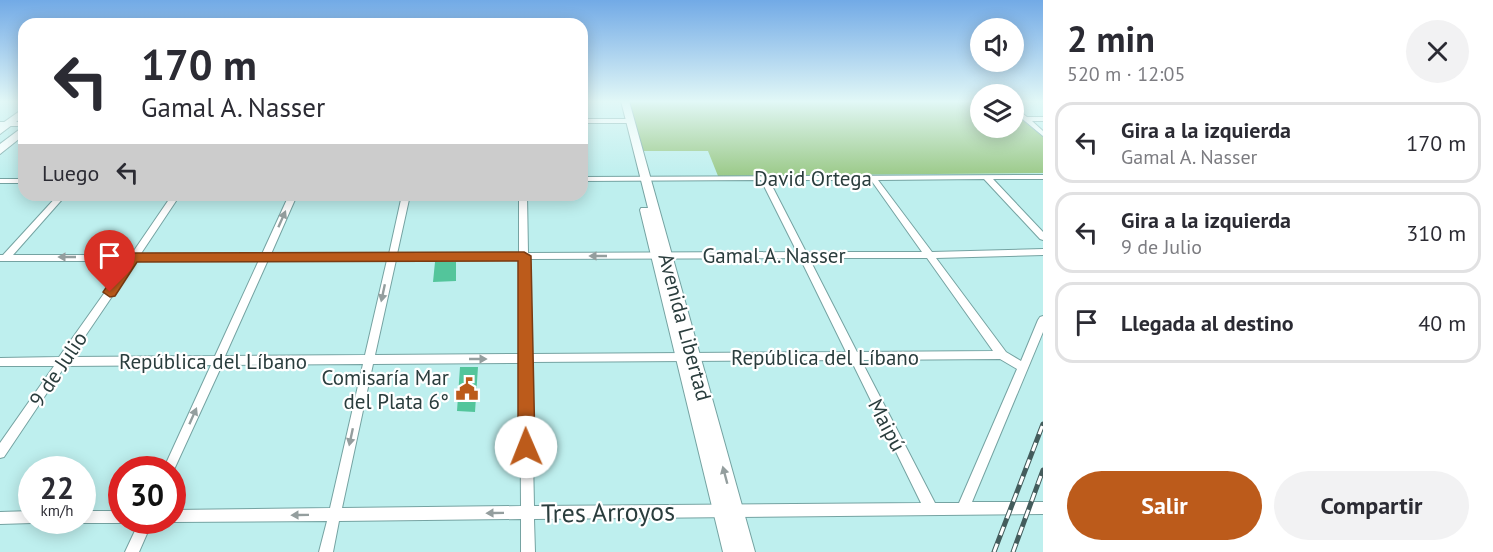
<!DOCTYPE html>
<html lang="es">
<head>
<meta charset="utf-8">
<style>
  :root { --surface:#fff; --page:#f2f2f3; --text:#2b2b33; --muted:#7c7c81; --line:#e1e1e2; --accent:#bc5b1b }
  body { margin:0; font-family:"PT Sans",sans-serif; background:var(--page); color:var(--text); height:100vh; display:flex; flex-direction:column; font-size:22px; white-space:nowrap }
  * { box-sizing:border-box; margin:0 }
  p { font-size:20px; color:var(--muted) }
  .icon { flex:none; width:33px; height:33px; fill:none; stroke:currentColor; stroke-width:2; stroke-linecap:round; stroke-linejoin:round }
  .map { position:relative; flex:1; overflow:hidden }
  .panel { display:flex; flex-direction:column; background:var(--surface); width:450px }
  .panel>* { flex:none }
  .hud { position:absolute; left:18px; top:18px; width:570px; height:183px; border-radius:18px; box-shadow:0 3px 15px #0003; background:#fff; color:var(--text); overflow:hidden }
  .buttons { position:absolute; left:970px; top:18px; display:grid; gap:12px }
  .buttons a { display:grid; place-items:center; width:54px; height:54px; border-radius:50%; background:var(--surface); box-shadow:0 3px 15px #0003; font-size:30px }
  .speed { position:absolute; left:18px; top:456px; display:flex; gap:12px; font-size:30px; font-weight:700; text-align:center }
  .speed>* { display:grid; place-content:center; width:78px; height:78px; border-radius:50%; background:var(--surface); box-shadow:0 3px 15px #0003; line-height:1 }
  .speed small { font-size:15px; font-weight:400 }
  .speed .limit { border:9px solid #d22; background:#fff; color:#111 }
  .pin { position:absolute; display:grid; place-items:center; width:51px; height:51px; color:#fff; margin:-62px -26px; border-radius:50% 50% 50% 0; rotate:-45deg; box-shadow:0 0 6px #0007 }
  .pin .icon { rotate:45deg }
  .me { position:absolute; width:66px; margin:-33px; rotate:359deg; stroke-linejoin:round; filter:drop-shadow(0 0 4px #0008) }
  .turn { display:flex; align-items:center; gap:21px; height:126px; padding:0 24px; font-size:27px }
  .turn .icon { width:78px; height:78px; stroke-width:2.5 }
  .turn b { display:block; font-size:42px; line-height:51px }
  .then { display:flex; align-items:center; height:57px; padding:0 24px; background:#0003; gap:12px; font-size:22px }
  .round { display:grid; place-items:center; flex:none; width:63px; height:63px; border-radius:32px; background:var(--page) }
  .summary { display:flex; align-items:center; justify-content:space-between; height:102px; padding:0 24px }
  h1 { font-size:36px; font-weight:600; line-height:45px }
  .primary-button { display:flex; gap:12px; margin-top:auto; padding:12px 24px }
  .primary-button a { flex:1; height:69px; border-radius:36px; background:var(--accent); color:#fff; font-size:24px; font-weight:600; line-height:69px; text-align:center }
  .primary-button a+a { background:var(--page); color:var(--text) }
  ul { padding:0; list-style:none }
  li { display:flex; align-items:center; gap:18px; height:81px; margin:0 12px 9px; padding:0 12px; border:3px solid var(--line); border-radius:18px }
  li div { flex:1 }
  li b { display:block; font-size:22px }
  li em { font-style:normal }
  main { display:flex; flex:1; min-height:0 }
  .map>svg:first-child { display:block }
  .green { fill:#99c885 }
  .building { fill:#53c59b }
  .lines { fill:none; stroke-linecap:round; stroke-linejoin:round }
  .minor-casing { stroke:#75a3a2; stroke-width:2 }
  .secondary-casing { stroke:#75a3a2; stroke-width:2 }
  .trunk-casing { stroke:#75a3a2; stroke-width:2 }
  .minor { fill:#fff; fill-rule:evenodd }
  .secondary { fill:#fff; fill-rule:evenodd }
  .trunk { fill:#fff; fill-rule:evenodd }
  .rail-casing { stroke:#445c5c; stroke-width:5 }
  .rail { stroke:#fff; stroke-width:3; stroke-dasharray:9; stroke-linecap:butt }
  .oneway { fill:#949e9e }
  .route { fill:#bc5b1b; stroke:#7a3b12; stroke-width:1.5 }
  .labels { text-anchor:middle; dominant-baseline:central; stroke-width:4.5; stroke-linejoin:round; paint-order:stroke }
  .street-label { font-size:21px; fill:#2a3d3d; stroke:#fff }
  .poi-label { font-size:21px; fill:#2a3d3d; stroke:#fff; text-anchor:end }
  .near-street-label { font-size:26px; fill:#2a3d3d; stroke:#fff }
</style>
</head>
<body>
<main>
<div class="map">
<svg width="1043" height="552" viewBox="0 0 1043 552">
  <rect width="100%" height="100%" fill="#beefee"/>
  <!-- green -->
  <path class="green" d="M627,101h354v27h33v-15l29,24v36l-325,3 -10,-25h-67z"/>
  <!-- building -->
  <path class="building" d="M435,262h21v19l-23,1z
    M460,367h18l-3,45 -18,-1z"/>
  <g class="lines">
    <!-- minor casing -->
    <g class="minor-casing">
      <path id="minor" d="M1014,107l13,10h16v4h-11l11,10v5l-29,-24z
        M582,119h48l3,2 -3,2h-48z
        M0,122h24v4h-24z
        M1043,175v4h-50l50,53v8l-3,-1 -56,-60 -106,1 54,72 111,-3v6l-107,3 70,94 15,9 17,-41 2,-3 3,-1v16l-71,170h71v12l-509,5 1,33h-14v-33l-182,2 -6,31h-14l8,-31 -155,1 -5,-1 5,-1v-10l158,-2 33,-144 -141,1 -50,109v-4h-9l48,-105 -146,1 -61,91 -4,1v-15l54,-77h-54v-8l59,-1 68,-96h-127v-6h3l55,-60h8l-53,60h118l41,-60h8l-40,60 122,-1 27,-59h8l-26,59h118l13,-59h8l-13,59 122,-1v-58h8l1,58 269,-1 -36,-72 -179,1v-4zM769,180h102l51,72h-116zM800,258l46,94 -316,2 -2,-95zM809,258h118l66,93 -136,1zM520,259v95l-145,1 21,-95zM259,260l-44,96 -144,1 65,-96zM268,260h119l-22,95 -140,1zM1000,359l17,10 -58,134h-24l-74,-143zM851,360l70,143 -387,3 -3,-144zM520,363l1,143 -179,2 31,-144z
        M0,179h24v4h-24z
        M32,511v9l5,2 -5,1 -32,1v-12z
        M82,511h40v9h5l-5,3h-40l-5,-3h5z
        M140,520h13l-14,32h-14z"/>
    </g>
    <!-- secondary casing -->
    <g class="secondary-casing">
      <path id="secondary" d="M621,101h8l126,451h-32l-83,-342 1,-2h7z"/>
    </g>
    <!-- trunk casing -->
    <g class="trunk-casing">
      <path id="trunk" d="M24,108v8l-24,18v-9z
        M24,126v9l-24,19v-10z"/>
    </g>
    <!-- minor -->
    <use href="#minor" class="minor"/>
    <!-- secondary -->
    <use href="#secondary" class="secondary"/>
    <!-- trunk -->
    <use href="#trunk" class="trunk"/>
    <!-- rail casing -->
    <g class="rail-casing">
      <path id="rail" d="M994,552l49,-128
        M1013,552l30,-82"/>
    </g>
    <!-- rail -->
    <use href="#rail" class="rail"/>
  </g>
  <!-- one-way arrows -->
  <defs><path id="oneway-solid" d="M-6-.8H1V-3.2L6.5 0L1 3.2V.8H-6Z" transform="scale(1.5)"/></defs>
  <g class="oneway">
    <use href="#oneway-solid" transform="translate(282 219) rotate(-66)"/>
    <use href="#oneway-solid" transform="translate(598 256) rotate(180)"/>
    <use href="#oneway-solid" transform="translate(67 257) rotate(180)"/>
    <use href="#oneway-solid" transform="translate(383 293) rotate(102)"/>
    <use href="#oneway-solid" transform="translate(478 359)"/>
    <use href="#oneway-solid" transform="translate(193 416) rotate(-66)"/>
    <use href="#oneway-solid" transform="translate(351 437) rotate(102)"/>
    <use href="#oneway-solid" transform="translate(725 475) rotate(-105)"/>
    <use href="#oneway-solid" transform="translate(495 513) rotate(179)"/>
    <use href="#oneway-solid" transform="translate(300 515) rotate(179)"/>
  </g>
  <!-- sky -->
  <linearGradient id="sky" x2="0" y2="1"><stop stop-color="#72aae6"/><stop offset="0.57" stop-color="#e2f8f7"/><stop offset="1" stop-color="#e2f8f7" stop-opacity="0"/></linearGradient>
  <rect width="1043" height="178" fill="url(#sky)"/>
  <!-- route -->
  <path class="route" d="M524,252l7,4 4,191 -2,5 -7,3 -6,-3 -2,-5v-186l-381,1 -22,34 -5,1 -7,-5 26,-38 5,-1z"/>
  <!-- icons -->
  <defs>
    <g id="civic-bare" transform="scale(1.8)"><path d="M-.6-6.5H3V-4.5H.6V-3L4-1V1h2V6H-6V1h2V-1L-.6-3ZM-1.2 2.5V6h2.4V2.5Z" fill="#bc5b1b" stroke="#fff" stroke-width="2.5" paint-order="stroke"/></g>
  </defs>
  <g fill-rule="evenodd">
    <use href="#civic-bare" x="467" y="389"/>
  </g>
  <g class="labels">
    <!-- street labels -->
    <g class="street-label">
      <text x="813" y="178">David Ortega</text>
      <text x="774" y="255">Gamal A. Nasser</text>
      <text transform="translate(685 327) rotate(75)">Avenida Libertad</text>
      <text x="825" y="357">República del Líbano</text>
      <text x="213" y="361">República del Líbano</text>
      <text transform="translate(58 369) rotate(-56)">9 de Julio</text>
      <text transform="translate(887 425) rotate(62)">Maipú</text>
    </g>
    <!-- poi labels -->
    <g class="poi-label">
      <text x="449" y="377">Comisaría Mar<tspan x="449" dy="24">del Plata 6°</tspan></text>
    </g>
    <!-- near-street labels -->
    <g class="near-street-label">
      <text transform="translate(608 512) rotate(-1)">Tres Arroyos</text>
    </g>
  </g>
</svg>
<div class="buttons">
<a><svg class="icon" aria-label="sound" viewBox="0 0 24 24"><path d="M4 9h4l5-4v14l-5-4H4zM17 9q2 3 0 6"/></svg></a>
<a><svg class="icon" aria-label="layers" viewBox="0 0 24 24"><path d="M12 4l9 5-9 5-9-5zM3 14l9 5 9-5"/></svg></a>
</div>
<div class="speed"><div>22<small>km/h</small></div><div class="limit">30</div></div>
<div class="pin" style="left:110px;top:292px;background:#d93025"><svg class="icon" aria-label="arrive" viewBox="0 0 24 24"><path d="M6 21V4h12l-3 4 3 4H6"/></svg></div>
<svg class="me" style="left:526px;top:447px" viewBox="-20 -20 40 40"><circle r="19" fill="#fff"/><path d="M0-13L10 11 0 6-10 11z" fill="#bc5b1b"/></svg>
<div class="hud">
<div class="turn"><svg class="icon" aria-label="left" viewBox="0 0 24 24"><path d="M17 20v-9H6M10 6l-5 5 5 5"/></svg><div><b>170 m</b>Gamal A. Nasser</div></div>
<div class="then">Luego<svg class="icon" aria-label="left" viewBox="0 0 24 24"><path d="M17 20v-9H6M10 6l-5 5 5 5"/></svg></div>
</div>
</div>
<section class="panel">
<div class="summary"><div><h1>2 min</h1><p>520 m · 12:05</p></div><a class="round"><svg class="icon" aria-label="close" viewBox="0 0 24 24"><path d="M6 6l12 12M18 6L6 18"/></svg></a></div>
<ul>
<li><svg class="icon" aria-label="left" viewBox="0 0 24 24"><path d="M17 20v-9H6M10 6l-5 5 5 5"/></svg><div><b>Gira a la izquierda</b><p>Gamal A. Nasser</p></div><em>170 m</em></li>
<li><svg class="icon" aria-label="left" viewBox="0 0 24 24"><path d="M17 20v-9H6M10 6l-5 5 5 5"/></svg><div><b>Gira a la izquierda</b><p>9 de Julio</p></div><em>310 m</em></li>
<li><svg class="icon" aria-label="arrive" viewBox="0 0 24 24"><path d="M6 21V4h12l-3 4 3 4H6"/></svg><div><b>Llegada al destino</b></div><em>40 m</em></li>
</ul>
<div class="primary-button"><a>Salir</a><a>Compartir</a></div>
</section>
</main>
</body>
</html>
